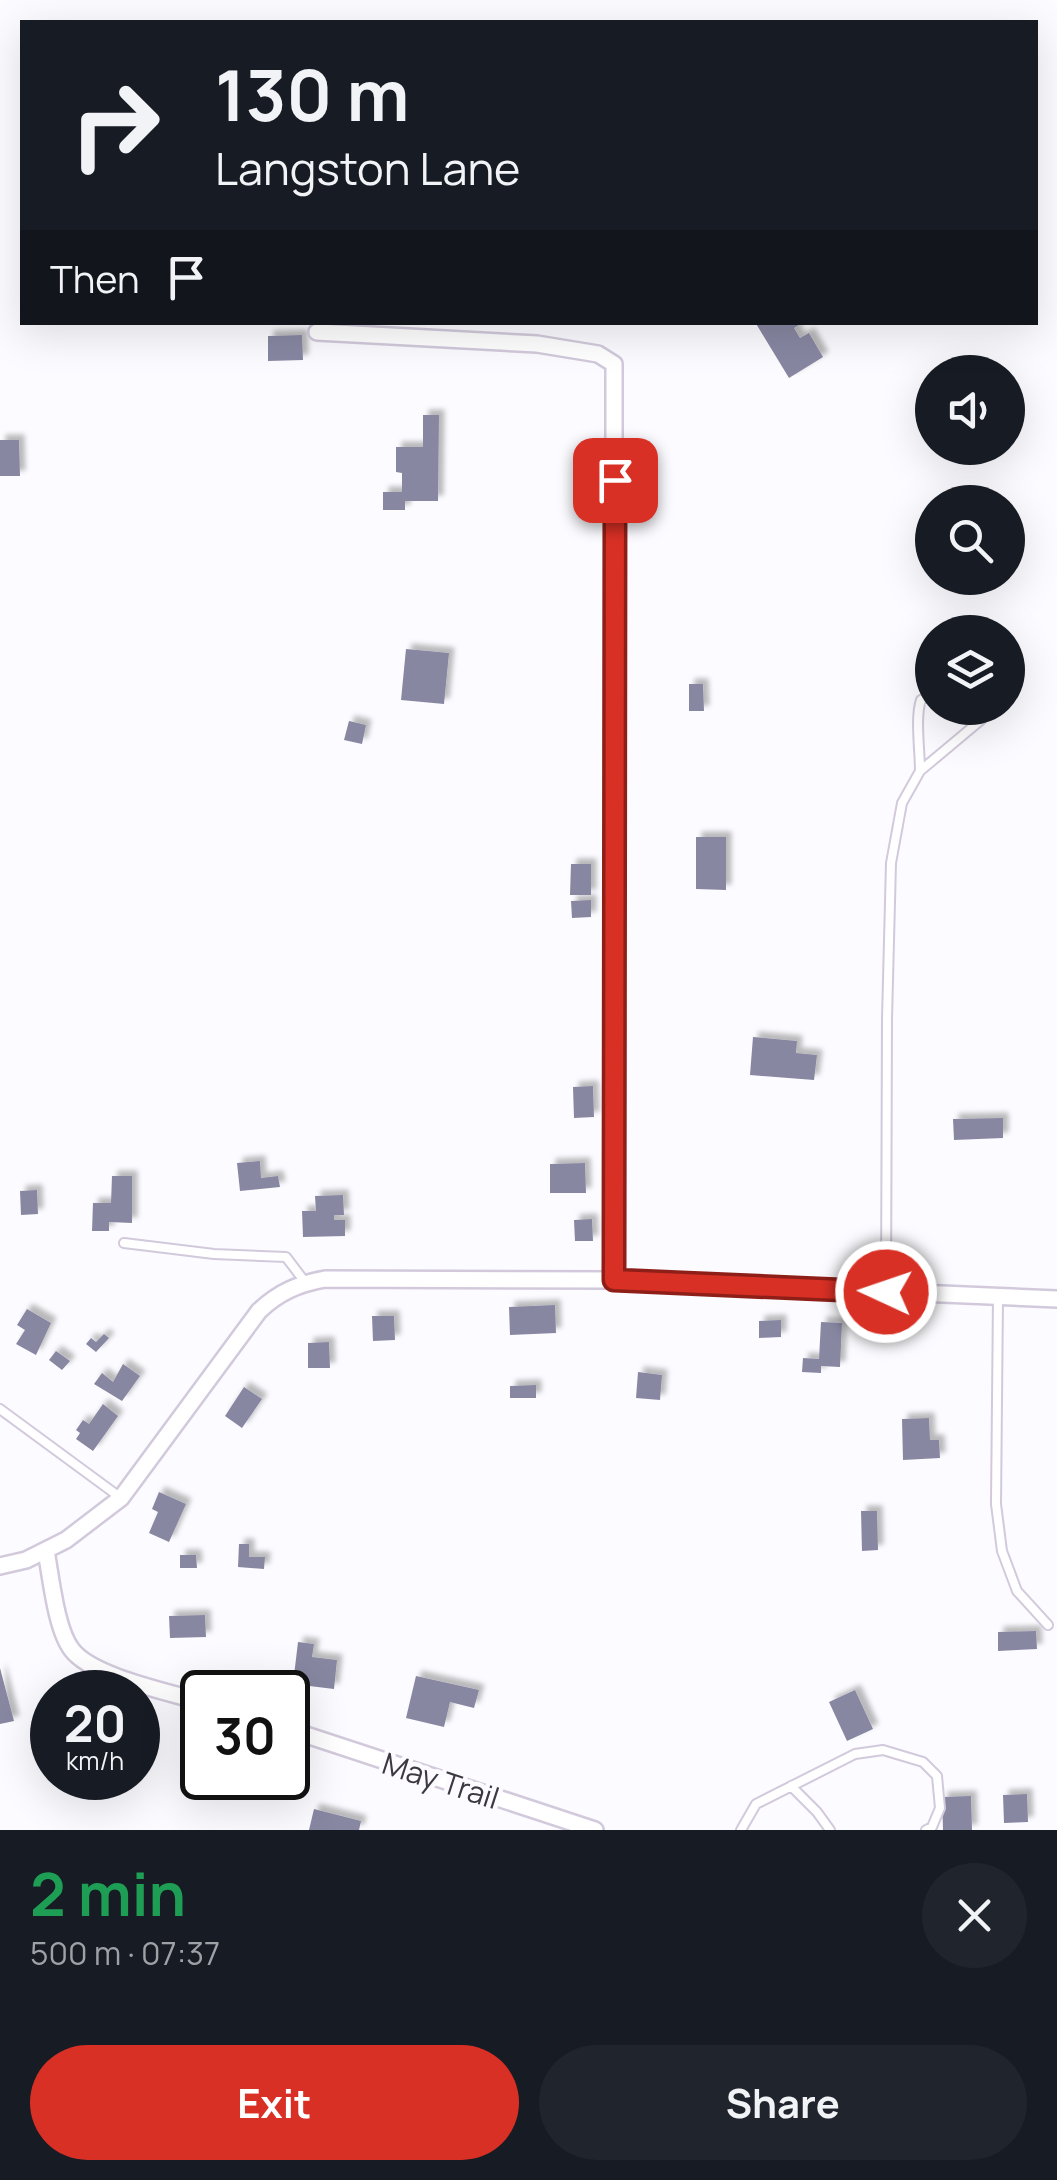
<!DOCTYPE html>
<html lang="en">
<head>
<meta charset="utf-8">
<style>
  :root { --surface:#171b24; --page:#20242c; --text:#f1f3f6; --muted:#9ea1a6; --accent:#d93025 }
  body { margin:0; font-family:Manrope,sans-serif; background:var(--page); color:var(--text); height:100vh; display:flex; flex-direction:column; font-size:38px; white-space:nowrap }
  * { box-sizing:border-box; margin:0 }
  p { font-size:32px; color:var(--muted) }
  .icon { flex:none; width:55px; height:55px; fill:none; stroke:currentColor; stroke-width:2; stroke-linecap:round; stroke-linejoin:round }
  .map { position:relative; height:1830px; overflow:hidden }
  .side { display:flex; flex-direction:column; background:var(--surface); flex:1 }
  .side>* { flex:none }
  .banner { position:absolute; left:20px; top:20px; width:1018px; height:305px; border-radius:0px; box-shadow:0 10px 40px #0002; background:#171b24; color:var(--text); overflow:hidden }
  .tools { position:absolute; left:915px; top:355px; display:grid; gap:20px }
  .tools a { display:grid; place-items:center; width:110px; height:110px; border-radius:50%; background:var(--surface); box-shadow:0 10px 40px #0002; font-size:50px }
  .speed { position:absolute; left:30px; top:1670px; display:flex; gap:20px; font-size:50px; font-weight:700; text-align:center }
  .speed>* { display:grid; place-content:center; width:130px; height:130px; border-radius:50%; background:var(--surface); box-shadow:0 10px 40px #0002; line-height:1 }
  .speed small { font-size:25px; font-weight:400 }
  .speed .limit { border:5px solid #111; border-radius:15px; background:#fff; color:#111 }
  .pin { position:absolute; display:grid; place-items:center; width:85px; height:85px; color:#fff; margin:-42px; border-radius:20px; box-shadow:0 5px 15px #0006 }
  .me { position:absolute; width:110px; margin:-55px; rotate:273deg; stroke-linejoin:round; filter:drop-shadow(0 0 8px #0008) }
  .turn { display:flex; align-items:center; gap:35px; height:210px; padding:0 30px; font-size:45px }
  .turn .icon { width:130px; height:130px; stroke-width:2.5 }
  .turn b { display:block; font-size:70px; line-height:85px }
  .then { display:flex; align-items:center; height:95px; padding:0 30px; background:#0003; gap:20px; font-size:38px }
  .round { display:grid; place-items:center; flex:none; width:105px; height:105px; border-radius:52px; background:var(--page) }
  .head { display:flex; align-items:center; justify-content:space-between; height:170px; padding:0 30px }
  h1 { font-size:60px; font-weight:700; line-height:75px; color:#1e9e55 }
  .primary-button { display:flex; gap:20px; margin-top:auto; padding:20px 30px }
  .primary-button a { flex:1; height:115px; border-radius:60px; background:var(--accent); color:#fff; font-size:40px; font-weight:700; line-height:115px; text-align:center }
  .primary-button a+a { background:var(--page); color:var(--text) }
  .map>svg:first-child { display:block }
  .building { fill:#8887a2; filter:url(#shadow) }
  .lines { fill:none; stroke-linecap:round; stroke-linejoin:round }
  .service-casing { stroke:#d2cadc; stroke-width:12 }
  .minor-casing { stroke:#d2cadc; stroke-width:20 }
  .service { stroke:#fff; stroke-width:8 }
  .minor { stroke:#fff; stroke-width:15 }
  .route-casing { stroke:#8d1f18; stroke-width:25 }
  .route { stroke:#d93025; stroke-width:18 }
  .labels { text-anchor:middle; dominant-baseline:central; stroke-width:9; stroke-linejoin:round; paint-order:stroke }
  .street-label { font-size:30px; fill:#3c3840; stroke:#fcfbff }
</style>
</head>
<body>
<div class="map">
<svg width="1057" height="1830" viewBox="0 0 1057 1830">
  <defs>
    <filter id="shadow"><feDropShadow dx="5.5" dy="-5.5" stdDeviation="2.5" flood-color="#0004"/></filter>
  </defs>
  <rect width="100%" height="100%" fill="#fcfbff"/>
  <!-- building -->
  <path class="building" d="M755,322h48l-9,6 6,10 9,-5 14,24 -34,21z
    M302,335l1,25 -35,1v-25z
    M423,415h16l-1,86h-33v9h-22v-18h19v-19l-6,-1v-25h27z
    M0,440h19l1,36h-20z
    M406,649l43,4 -5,51 -43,-4z
    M689,684h14l1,27h-15z
    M349,721l17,4 -4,19 -18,-4z
    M696,837h30v53l-30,-1z
    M571,864h20v31h-21z
    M591,900v17l-19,1 -1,-17z
    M753,1037l44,4 -1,12 21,2 -3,25 -64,-5z
    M593,1086l1,31 -20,1 -1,-31z
    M1003,1118v20l-49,2 -1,-21z
    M260,1161l1,17 17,-2 2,11 -40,4 -3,-28z
    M585,1163l1,30h-36v-29z
    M112,1176h20v47l-23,-1v9h-17l1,-28h18z
    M37,1190l1,24 -17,1 -1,-24z
    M343,1195l1,20h-10v5h11v16l-42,1 -1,-26h14l-1,-15z
    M592,1219l1,22h-18l-1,-21z
    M555,1305l1,28 -46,2 -1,-28z
    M27,1309l24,14 -15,32 -20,-11 9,-14 -8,-5z
    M372,1316h22l1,24 -22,1z
    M781,1320v17l-22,1v-17z
    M821,1322l21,1 -2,44 -19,-1v7l-19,-1 1,-14 16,1z
    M104,1334l5,4 -13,14 -10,-8 5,-6 5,4z
    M329,1342l1,26h-22v-25z
    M56,1351l14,10 -8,9 -13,-10z
    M123,1364l17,12 -18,25 -28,-17 8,-11 11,9z
    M638,1372l24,3 -2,25 -24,-2z
    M536,1385v13h-26v-12z
    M244,1387l18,12 -20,29 -17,-12z
    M103,1404l15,12 -25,35 -17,-12 4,-6 -4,-3 7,-10 6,4z
    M929,1418l1,22h9l1,18 -37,2 -1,-41z
    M159,1492l27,12 -17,38 -20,-9 9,-21 -6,-3z
    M861,1511h16l1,39 -16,1z
    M239,1544h10v13h16l-1,12 -26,-2z
    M180,1555h16l1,13h-17z
    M205,1615l1,22 -36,1 -1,-22z
    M1036,1631l1,18 -39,2v-19z
    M298,1642l16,2 -2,13 25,3 -3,29 -41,-5z
    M0,1668l14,53 -14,3z
    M416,1676l63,14 -5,18 -24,-6 -6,25 -38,-9z
    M855,1690l18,39 -26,12 -18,-39z
    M190,1746l12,2v30h28l-5,18 -40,-12 4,-10 -7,-2z
    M1027,1794l1,28 -24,1 -1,-28z
    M971,1796l1,34h-29l-1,-33z
    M314,1809l47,12 -2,9h-50z"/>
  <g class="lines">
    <!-- service casing -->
    <g class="service-casing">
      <path id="service" d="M920,771c0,-20 -5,-54 1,-71l11,-6
        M124,1243l90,11 72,3 19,25
        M886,1293l1,-274 4,-156 11,-60 18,-32 61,-51 -13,-12
        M998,1298l-2,206 6,47 15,40 31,34
        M0,1409l121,89
        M791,1786l26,26 13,18
        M741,1830l15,-26 99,-50 28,-4 40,12 14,14 3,32 -8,19 -6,3"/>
    </g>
    <!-- minor casing -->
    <g class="minor-casing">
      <path id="minor" d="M317,332l220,12 61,10 16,10v916
        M46,1551c5,26 10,79 26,99 21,27 97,42 130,52
        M0,1566l26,-6 40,-20 55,-42 138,-187c20,-19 39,-27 66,-32l289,1 443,19
        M288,1729l307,101"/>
    </g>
    <!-- service -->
    <use href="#service" class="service"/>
    <!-- minor -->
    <use href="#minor" class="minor"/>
  </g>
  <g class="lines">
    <!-- route casing -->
    <g class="route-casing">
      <path id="route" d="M615,480l-1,800 272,12"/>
    </g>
    <!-- route -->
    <use href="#route" class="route"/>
  </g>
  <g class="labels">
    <!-- street labels -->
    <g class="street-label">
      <text transform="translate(441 1780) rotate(18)">May Trail</text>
    </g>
  </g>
</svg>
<div class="tools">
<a><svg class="icon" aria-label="sound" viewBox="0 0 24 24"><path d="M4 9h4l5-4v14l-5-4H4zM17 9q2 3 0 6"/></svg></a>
<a><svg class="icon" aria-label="search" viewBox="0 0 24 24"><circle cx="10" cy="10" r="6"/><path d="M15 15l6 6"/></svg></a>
<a><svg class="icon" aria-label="layers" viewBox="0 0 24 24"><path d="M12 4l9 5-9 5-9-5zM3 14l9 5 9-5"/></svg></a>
</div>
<div class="speed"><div>20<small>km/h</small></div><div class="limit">30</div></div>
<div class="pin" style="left:615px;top:480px;background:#d93025"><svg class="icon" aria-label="arrive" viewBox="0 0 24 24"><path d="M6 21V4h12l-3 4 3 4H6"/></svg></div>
<svg class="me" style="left:886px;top:1292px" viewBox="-20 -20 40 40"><circle r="17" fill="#d93025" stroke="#fff" stroke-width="3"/><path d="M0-11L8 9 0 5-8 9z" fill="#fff"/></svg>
<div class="banner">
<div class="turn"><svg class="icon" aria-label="right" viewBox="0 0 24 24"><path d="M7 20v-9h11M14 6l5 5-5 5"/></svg><div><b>130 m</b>Langston Lane</div></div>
<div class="then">Then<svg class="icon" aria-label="arrive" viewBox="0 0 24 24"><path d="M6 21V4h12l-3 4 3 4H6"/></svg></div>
</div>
</div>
<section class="side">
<div class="head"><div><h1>2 min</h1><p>500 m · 07:37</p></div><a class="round"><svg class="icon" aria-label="close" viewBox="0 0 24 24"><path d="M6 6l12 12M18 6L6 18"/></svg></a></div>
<div class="primary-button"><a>Exit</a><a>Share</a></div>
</section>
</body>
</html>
